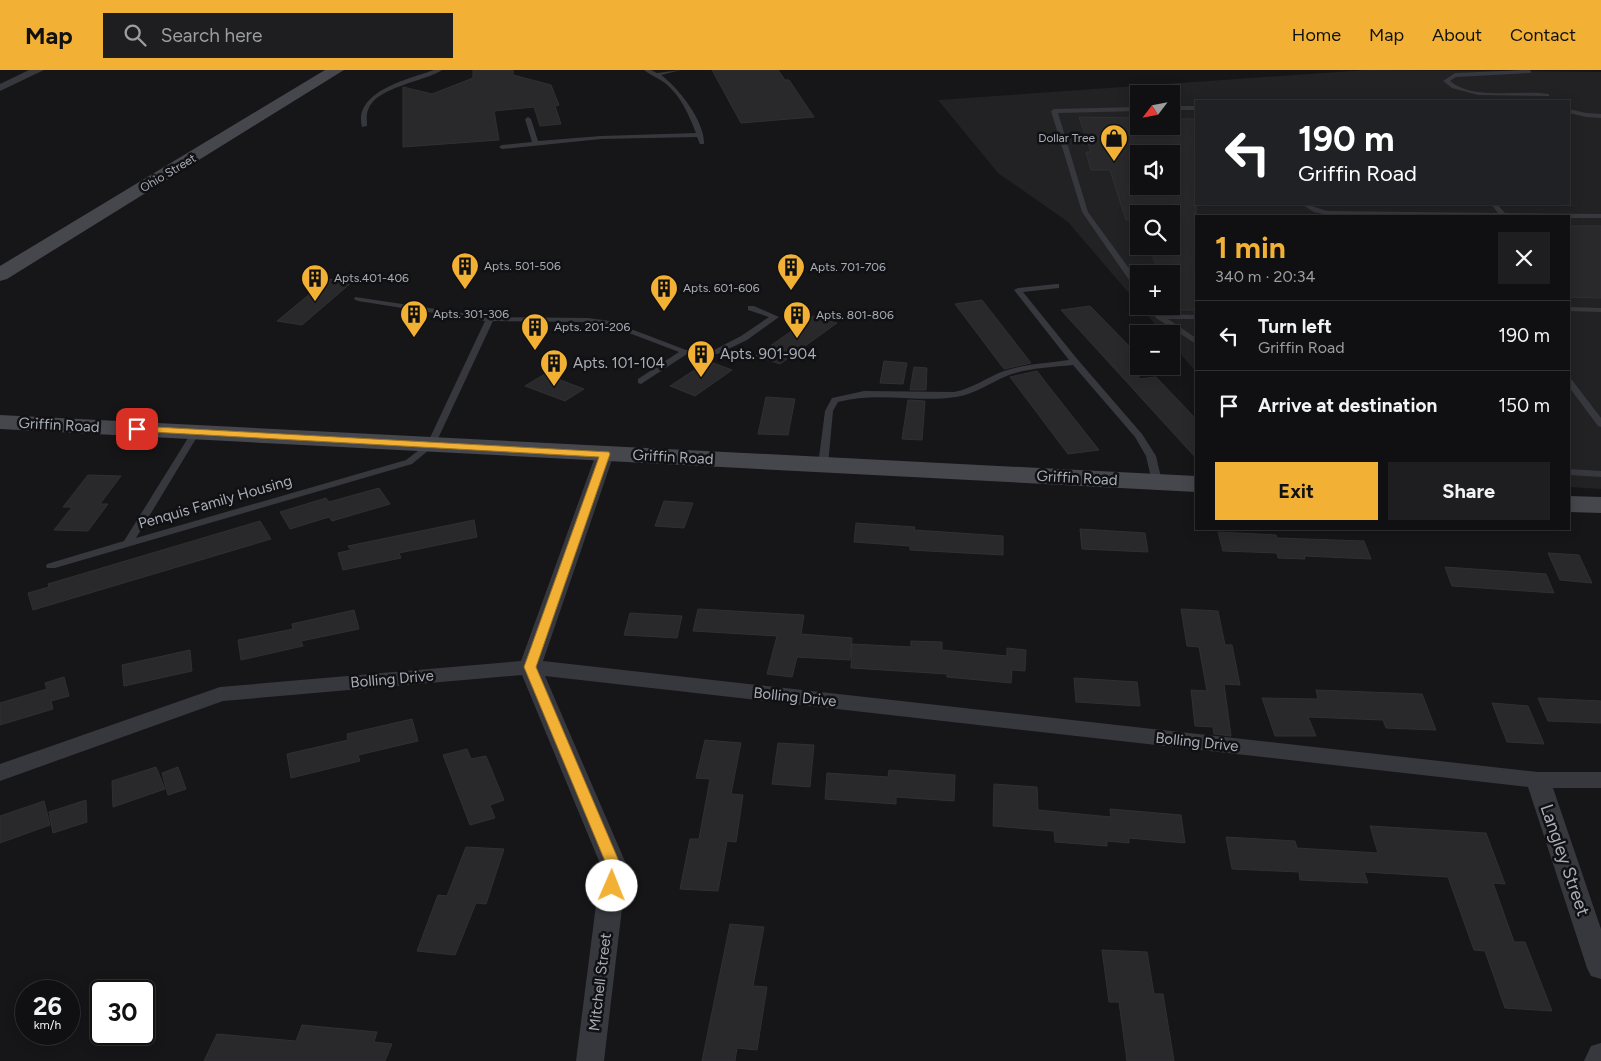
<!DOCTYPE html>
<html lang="en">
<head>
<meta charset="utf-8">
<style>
  :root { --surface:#101012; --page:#1e1e20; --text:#f1f3f6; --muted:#9c9d9f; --line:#303032; --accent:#f2b134 }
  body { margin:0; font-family:Figtree,sans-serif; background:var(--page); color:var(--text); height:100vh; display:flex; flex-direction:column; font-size:19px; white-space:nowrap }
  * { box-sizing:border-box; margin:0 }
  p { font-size:16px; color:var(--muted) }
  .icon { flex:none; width:28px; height:28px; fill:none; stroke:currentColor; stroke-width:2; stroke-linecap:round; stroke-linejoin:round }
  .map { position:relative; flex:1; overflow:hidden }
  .sheet { position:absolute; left:1195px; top:145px; width:375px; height:315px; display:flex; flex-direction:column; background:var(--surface); border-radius:0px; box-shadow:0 2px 12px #0003,0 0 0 1px var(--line) }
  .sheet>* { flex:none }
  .hud { position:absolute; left:1195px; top:30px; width:375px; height:105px; border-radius:0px; box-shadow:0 2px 12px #0003,0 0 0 1px var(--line); background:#202124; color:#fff; overflow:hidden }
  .needle { width:32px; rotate:238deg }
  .controls { position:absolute; left:1130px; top:15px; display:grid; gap:10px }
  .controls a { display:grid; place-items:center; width:50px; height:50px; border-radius:0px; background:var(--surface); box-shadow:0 2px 12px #0003,0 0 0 1px var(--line); font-size:25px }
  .speed { position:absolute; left:15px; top:910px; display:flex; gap:10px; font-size:25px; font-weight:700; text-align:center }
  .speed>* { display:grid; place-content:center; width:65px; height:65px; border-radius:50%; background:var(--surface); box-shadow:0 2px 12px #0003,0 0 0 1px var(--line); line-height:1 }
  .speed small { font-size:12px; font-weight:400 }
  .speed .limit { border:2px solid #111; border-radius:8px; background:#fff; color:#111 }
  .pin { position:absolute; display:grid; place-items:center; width:42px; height:42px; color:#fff; margin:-21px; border-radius:10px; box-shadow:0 2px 8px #0006 }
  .me { position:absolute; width:55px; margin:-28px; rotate:1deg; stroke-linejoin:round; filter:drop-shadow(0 0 4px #0008) }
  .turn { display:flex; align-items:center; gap:18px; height:105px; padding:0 20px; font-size:22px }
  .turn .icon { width:65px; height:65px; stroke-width:2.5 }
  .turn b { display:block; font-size:35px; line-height:42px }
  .round { display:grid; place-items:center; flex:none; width:52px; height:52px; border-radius:0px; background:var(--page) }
  .headline { display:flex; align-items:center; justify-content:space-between; height:85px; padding:0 20px }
  h1 { font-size:30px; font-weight:700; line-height:38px; color:var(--accent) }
  .primary-button { display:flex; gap:10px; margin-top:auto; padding:10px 20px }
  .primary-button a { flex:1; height:58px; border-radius:0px; background:var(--accent); color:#111; font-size:20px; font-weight:700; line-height:58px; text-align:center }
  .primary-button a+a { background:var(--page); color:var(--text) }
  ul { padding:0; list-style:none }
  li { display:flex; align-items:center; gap:15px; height:70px; padding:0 20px; border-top:1px solid var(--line) }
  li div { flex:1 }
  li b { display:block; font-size:19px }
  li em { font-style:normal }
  header { display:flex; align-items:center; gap:30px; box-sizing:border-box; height:70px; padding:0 25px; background:var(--accent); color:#111 }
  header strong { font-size:24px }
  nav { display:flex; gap:28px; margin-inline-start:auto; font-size:18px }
  .search { width:350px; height:45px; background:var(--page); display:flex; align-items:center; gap:12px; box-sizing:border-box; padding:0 18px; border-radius:0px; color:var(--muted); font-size:19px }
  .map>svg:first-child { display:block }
  .built { fill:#222225; fill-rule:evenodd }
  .building { fill:#29292c; stroke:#303034; fill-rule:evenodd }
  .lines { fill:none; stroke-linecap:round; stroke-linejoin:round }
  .lane { fill:#37383d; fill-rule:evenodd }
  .street { fill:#37383d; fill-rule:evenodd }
  .secondary { fill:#45474d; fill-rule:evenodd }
  .route { fill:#f2b134; stroke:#9d7322 }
  .labels { text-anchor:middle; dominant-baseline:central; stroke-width:5; stroke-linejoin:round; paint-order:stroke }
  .far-poi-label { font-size:12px; fill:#a8adb8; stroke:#111113; text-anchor:start }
  .far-street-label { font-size:12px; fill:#a8adb8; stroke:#111113 }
  .poi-label { font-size:15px; fill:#a8adb8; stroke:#111113; text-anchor:start }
  .street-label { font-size:15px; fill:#a8adb8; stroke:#111113 }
  .near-street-label { font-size:18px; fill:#a8adb8; stroke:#111113 }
</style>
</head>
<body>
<header>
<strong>Map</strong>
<div class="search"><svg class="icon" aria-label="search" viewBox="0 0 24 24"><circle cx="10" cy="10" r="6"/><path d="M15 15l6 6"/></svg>Search here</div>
<nav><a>Home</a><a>Map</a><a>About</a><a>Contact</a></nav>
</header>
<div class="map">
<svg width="1601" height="991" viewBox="0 0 1601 991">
  <rect width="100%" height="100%" fill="#161618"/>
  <!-- built -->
  <path class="built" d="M1366,0l235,2v417l-32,-2v-271h-373v156l-25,-29v-9h-8l-23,-28h31v-32h-32v31l-71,-83 -70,-49 -60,-73zM1139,24h32v32h-32zM1196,31h373v103h-373zM1139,84h32v32h-32zM1139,144h32v32h-32z"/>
  <!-- building -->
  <path class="building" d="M473,0h40v5l38,10 8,20 -4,1 6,18 -21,2 -6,-19 -40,4 5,29 -96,7v-60l29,7 41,-16z
    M712,0h66l7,10h4l25,37 -73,6z
    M1079,47l60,1v8h32v-7h25v191h-24l-1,-36h-12l-10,-28h22v-32h-32v6h-13l-16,-50h-19l-5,-18h5zM1139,84h32v32h-32z
    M1569,156h32v72l-32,-1z
    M328,209l24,3 -50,43 -25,-4z
    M982,230l49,63 -27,6 -49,-65z
    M1090,236l49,50v23l17,-2 40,42v39l-135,-148z
    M813,246l24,7 -57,41 -24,-8z
    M708,291l24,9 -37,26 -25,-10z
    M884,291l23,2 -4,21 -23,-1z
    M914,297l13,1 -1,22h-16z
    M1037,301l17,22 45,57 -31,4 -58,-77z
    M545,304l39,15 -19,12 -40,-15z
    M766,327l29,2 -7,36 -30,-1z
    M908,330l17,1 -3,39 -20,-1z
    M88,405l33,1 -21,28h8l-20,27 -34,-1 18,-23h-9z
    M379,418l11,16 -58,17 -3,-4 -39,12 -10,-17 46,-14 3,4z
    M664,431l29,2 -9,25 -29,-2z
    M474,450l3,17 -78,16 2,5 -58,12 -5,-17 13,-3 -3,-4z
    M260,451l11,18 -238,71 -5,-17 21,-6 -1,-3z
    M856,453l59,4 -1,3 89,6v19l-93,-5v-4l-56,-4z
    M1080,459l65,4 3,19 -66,-3z
    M1218,462l58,3 1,3 87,3 7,18 -67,-3 1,3 -27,-1 -1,-5 -54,-2z
    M1548,483l31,2 13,28 -32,-3z
    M1445,497l101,7 8,19 -102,-7z
    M698,539l106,6 -3,19 51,4 -2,22 -53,-3 -5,20 -25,-3 10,-38 -84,-5z
    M1181,539l37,2 7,34h7l8,40 -16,-1 7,52 -17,-2 -1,-7 -18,-1 -4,-36 16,1 -8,-44 -12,-1z
    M354,540l5,19 -58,12 2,5 -62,14 -3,-20 55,-11 -1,-5z
    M630,543l52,3 -5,22 -53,-3z
    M911,571l31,1v8l65,6v-8l19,2 -1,21 -13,-1 -1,13 -64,-6v-3l-96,-6 1,-24 59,3z
    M190,580l2,21 -68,15 -2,-21z
    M64,607l5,19 -18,5 2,8 -53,16v-22l47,-14 -2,-6z
    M1074,608l63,4 3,24 -64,-4z
    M1316,620l106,4 14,36 -50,-2 -3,-8 -75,-3 8,19h-41l-13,-38 56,1z
    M1538,628l63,3v22l-53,-2z
    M1492,633l36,3 16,38 -37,-2z
    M412,649l6,22 -60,14 2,6 -69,17 -4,-24 61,-14 -1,-6z
    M705,670l36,3 -10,51 12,1 -7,47 -9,-1 -9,50 -38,-2 10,-50h9l11,-60 -14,-1z
    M778,673l36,2 -4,42 -38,-3z
    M467,679l4,10 15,-3 18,44 -14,5 5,13 -25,7 -27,-70z
    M156,697l9,22 -52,18 -1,-26z
    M178,697l8,22 -18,6 -6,-22z
    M889,700l66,5 -1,26 -58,-4v7l-71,-5 2,-26 61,4z
    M994,714l43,3 1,23 73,7 -1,-8 71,6 4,28 -56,-5v5l-22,-2v5l-52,-4 -1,-11 -61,-5z
    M86,730l1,22 -34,11 -4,-21z
    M44,731l6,24 -50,18v-27z
    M1370,756l116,7 19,51 -12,-1 21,59h11l27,69 -47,-3 -20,-57 -11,-1 -26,-73 -84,-5 4,11 -68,-3 -1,-8 -67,-3 -6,-32 69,4 2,7 81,5z
    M466,777l38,2 -18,55 -10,-1 -21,52 -38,-4 21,-56 9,1z
    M730,854l34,3 -11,59 14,1 -10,63 -20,-2 -2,13h-33z
    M1102,880l45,2 7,42h9l11,67h-47l-8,-59h-10z
    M302,955l75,7 -3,10 18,2 -7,17h-181l13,-27 79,7z"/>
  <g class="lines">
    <!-- lane -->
    <path class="lane" d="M434,0h8c-18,12 -67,17 -74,40 -2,5 -1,11 -1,16l-5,1c-9,-36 47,-48 72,-57z
      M644,0h7l6,3 24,-3 -20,5c18,13 44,47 43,69h-4l-3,-7 -96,2 -99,10 -3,-2 3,-2 30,-3 -7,-23 3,-2 3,2 7,22 63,-5 95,-3c-7,-18 -15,-37 -31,-50 -7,-5 -15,-8 -21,-13z
      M1529,0l2,1v2l-75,4 -6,4c24,20 69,8 99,13v2l-71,-1 -26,-7 -9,-7 12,-8z
      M1171,36h25v4h-25z
      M1139,37v4l-81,2 30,99 51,70v8h-3l-54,-78 -31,-101 3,-2z
      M1569,39l17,4 15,1v4l-15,-1 -17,-4z
      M1301,134c10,0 17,5 27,7l170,2 -7,-9h6l8,9 96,1v4h-32v-2l-241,-1 -14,-3z
      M1056,214h3v4l-36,4 55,68 64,74 14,22 6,26 -2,2 -3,1 -5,-3 -6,-26 -11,-19 -62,-72c-21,2 -44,3 -64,10 -18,7 -33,19 -53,22 -39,6 -78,-6 -118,5l-5,9 -5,54 -5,3 -3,-1 -2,-2 7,-54 7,-13 32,-7 90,1c18,-3 33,-15 50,-21 21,-7 44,-8 65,-11l-55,-70 4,-2z
      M355,227l135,20 98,1 22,3 76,29h28l27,-14 28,-19 -21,-7v-4h6l25,11 -32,23 -29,14h-31l-46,30 -3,-1v-4l41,-27 -71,-27 -20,-3 -95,-1 -58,124 -23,19 -357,104h-8l-1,-2 1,-2 77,-23 69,-111h6l1,2 -64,106 270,-78 21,-16 58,-123 -127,-20 -4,-2z
      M1148,236h8l5,8 35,1v4h-28l28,19v6l-40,-26z
      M1569,237l32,1v4l-32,-1z
      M1569,309l3,1 29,38v9l-3,-1 -29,-39z
      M1569,399l32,2v6l-32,-2z"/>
    <!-- street -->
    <path class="street" d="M29,0h15l-44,21v-7z
      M605,379l6,1 3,4 -71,207 995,111h63v16h-48l48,141v50l-10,-3 -4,-8 -59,-181 -983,-111 82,190 -23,195h-28l25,-195 -79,-191 -299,26 -223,80v-17l220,-77 301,-26 75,-207 3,-4z
      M1601,973v18h-17l7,-15z"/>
    <!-- secondary -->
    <path class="secondary" d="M325,0h19l-337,209 -7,2v-15z
      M0,345l1196,61v16l-1196,-63z
      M1569,426l32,1v16l-32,-1z"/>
  </g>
  <!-- route -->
  <path class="route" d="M137,356l472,26 1,2 -74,213 85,199 -4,24h-11l-2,-4 3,-20 -83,-199 75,-210 -465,-26v-4z"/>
  <!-- icons -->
  <defs>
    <g id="shop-pin" transform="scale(1.4375)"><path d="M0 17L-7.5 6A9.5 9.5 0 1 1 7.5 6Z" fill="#f2b134" stroke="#111113"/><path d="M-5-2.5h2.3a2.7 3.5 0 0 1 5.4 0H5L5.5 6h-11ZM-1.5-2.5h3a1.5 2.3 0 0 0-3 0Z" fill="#111"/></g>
    <g id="building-pin" transform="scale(1.4375)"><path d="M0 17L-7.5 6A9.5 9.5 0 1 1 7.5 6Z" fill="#f2b134" stroke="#111113"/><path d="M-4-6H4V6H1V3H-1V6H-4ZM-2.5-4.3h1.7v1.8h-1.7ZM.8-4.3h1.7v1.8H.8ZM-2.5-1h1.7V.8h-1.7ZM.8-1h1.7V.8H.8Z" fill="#111"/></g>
  </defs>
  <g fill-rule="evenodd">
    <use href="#shop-pin" x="1114" y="68"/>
    <use href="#building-pin" x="465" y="196"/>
    <use href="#building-pin" x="791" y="197"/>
    <use href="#building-pin" x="315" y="208"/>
    <use href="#building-pin" x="664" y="218"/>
    <use href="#building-pin" x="414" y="244"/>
    <use href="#building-pin" x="797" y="245"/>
    <use href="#building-pin" x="535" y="257"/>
    <use href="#building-pin" x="701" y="284"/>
    <use href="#building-pin" x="554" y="293"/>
  </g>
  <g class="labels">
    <!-- far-poi labels -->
    <g class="far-poi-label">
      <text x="1095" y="68" text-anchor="end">Dollar Tree</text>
      <text x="484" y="196">Apts. 501-506</text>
      <text x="810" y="197">Apts. 701-706</text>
      <text x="334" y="208">Apts.401-406</text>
      <text x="683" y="218">Apts. 601-606</text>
      <text x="433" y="244">Apts. 301-306</text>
      <text x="816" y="245">Apts. 801-806</text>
      <text x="554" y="257">Apts. 201-206</text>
    </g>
    <!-- far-street labels -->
    <g class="far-street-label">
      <text transform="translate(168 103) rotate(-31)">Ohio Street</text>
    </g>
    <!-- poi labels -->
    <g class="poi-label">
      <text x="720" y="284">Apts. 901-904</text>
      <text x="573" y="293">Apts. 101-104</text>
    </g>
    <!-- street labels -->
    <g class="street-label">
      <text transform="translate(59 355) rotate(3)">Griffin Road</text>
      <text transform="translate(673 387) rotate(3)">Griffin Road</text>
      <text transform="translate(1077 408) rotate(3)">Griffin Road</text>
      <text transform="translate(215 432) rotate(-16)">Penquis Family Housing</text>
      <text transform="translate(392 609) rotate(-5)">Bolling Drive</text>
      <text transform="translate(795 627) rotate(6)">Bolling Drive</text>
      <text transform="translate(1197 672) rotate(6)">Bolling Drive</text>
      <text transform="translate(600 912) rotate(-83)">Mitchell Street</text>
    </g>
    <!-- near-street labels -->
    <g class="near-street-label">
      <text transform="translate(1565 790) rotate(71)">Langley Street</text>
    </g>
  </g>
</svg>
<div class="controls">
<a><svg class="needle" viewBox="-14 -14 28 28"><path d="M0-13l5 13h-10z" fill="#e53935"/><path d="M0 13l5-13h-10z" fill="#9c9d9f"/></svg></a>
<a><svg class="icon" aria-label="sound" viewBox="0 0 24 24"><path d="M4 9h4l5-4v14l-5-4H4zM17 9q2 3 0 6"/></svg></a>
<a><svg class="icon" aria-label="search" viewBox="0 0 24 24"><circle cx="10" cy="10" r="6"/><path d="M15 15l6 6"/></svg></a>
<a>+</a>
<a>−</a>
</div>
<div class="speed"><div>26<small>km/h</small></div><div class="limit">30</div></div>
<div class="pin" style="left:137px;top:359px;background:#d93025"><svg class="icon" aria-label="arrive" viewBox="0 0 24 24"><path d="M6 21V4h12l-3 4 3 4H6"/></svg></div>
<svg class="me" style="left:612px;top:816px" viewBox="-20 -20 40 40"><circle r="19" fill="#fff"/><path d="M0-13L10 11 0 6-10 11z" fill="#f2b134"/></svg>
<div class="hud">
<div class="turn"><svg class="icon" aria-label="left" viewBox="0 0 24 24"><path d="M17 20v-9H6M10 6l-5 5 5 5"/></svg><div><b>190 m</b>Griffin Road</div></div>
</div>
<section class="sheet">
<div class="headline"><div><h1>1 min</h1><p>340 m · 20:34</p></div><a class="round"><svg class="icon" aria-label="close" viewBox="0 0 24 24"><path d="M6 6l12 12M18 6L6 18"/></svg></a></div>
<ul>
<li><svg class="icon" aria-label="left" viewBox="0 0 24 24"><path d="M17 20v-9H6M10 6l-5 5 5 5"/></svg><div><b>Turn left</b><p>Griffin Road</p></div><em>190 m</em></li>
<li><svg class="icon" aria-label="arrive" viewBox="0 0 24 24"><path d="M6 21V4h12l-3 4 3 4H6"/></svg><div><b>Arrive at destination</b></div><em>150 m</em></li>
</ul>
<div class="primary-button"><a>Exit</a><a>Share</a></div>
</section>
</div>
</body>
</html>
